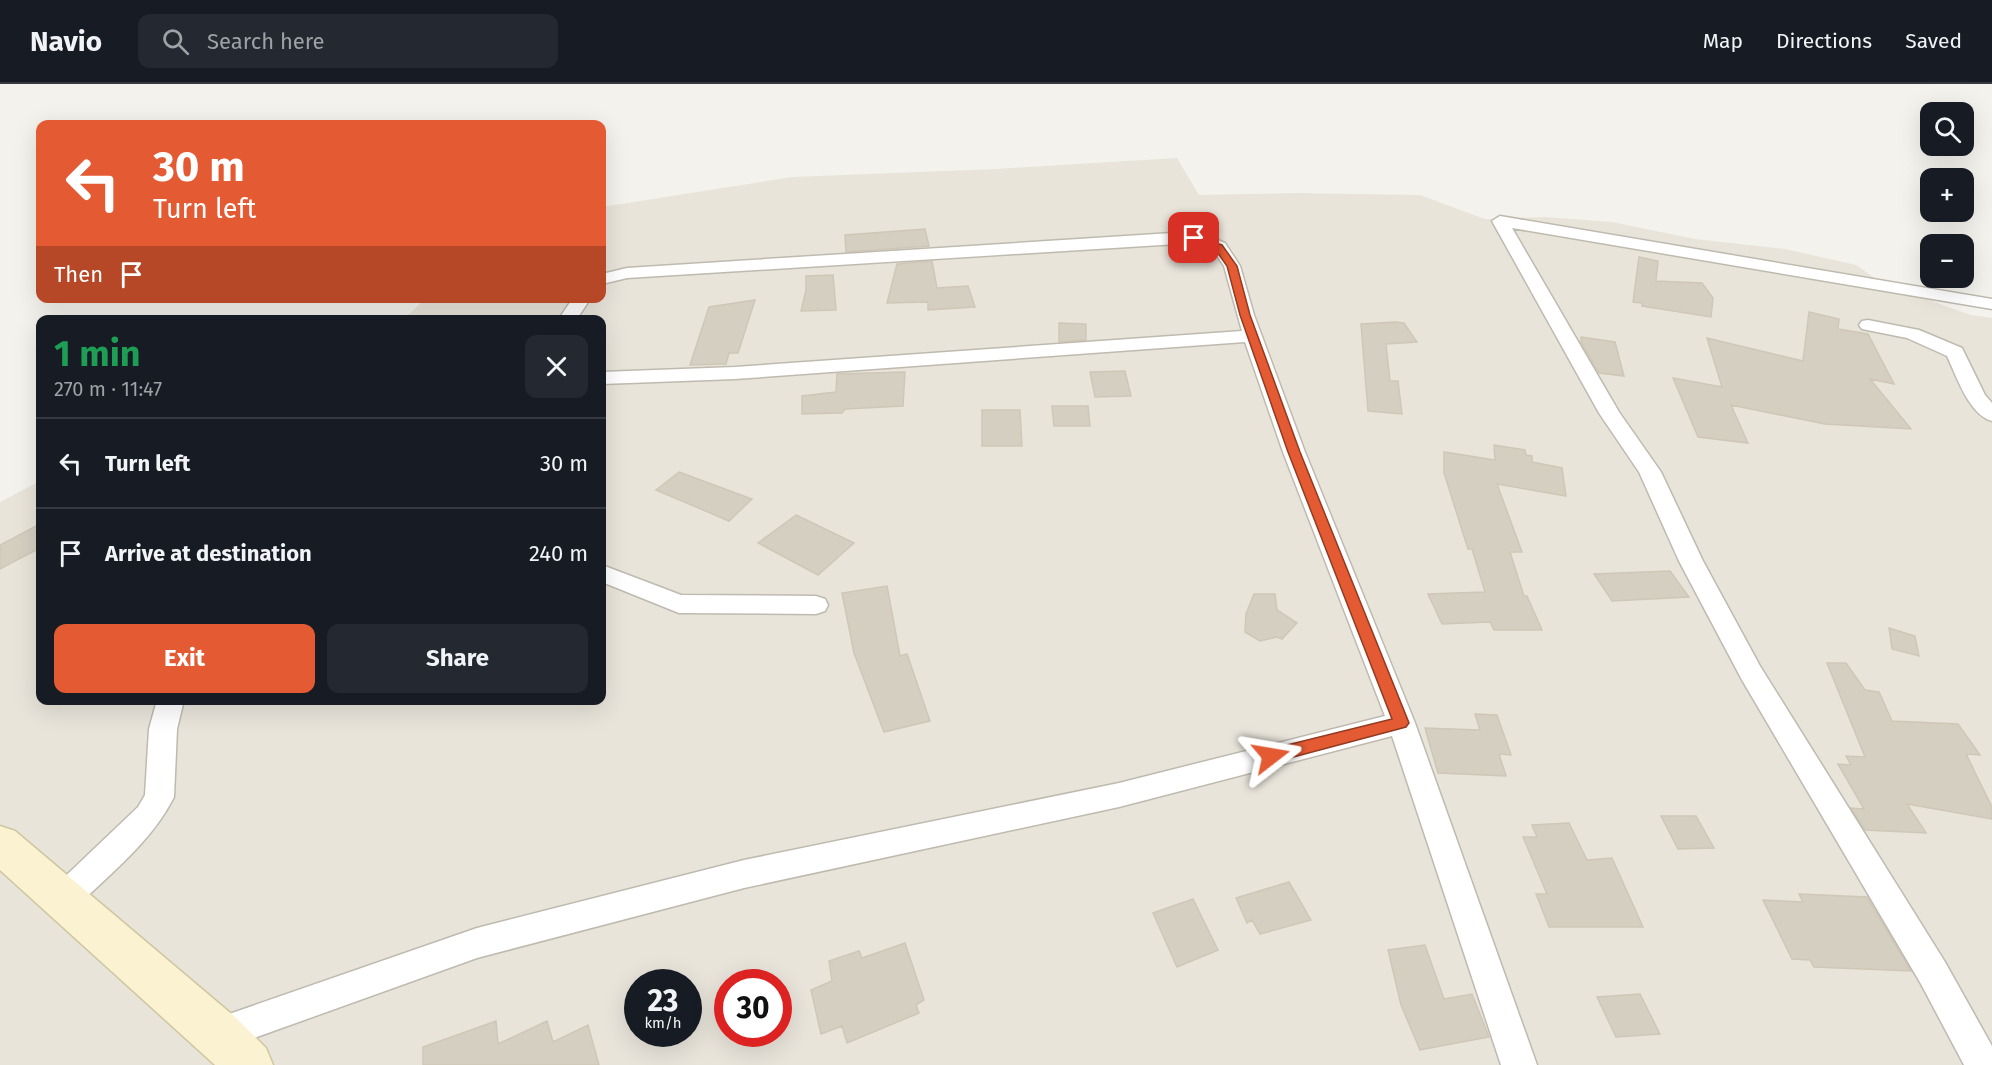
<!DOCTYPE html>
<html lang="en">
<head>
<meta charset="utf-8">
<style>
  :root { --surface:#171b24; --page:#242831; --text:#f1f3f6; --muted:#9ea1a6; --line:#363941; --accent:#e45a33 }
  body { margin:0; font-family:"Fira Sans",sans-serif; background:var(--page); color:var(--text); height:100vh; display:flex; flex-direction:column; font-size:22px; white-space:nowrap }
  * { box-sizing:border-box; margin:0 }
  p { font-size:20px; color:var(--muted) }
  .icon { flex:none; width:33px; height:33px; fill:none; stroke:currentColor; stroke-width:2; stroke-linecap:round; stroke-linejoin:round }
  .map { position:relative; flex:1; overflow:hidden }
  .side { position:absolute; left:36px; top:231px; width:570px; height:390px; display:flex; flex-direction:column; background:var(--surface); border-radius:12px; box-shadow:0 6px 24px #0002 }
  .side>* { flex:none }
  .top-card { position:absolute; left:36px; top:36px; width:570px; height:183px; border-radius:12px; box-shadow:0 6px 24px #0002; background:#e45a33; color:#fff; overflow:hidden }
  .tools { position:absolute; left:1920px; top:18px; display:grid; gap:12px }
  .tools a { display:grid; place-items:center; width:54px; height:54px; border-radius:12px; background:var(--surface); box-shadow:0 6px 24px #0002; font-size:30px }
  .speed { position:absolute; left:624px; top:885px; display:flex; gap:12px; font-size:30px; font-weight:700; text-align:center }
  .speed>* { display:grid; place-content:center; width:78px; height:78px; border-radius:50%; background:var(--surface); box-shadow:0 6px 24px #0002; line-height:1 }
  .speed small { font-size:15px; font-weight:400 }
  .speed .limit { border:9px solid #d22; background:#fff; color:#111 }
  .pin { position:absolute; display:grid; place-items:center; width:51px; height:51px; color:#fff; margin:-26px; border-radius:12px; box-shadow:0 3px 9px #0006 }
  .me { position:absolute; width:66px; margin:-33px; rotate:76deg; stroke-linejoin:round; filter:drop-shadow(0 0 4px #0008) }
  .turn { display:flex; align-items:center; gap:21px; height:126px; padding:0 18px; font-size:27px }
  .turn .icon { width:78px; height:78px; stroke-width:2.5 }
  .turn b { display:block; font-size:42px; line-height:51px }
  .then { display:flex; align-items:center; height:57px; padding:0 18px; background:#0003; gap:12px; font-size:22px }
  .round { display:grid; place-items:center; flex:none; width:63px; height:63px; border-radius:12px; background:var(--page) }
  .summary { display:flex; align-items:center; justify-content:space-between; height:102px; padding:0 18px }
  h1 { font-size:36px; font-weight:700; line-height:45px; color:#1e9e55 }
  .button { display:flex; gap:12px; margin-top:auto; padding:12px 18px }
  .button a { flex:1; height:69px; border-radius:12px; background:var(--accent); color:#fff; font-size:24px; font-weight:700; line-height:69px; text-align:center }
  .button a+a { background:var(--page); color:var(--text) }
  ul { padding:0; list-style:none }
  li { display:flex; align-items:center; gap:18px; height:90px; padding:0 18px; border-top:2px solid var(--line) }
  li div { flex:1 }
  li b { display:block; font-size:22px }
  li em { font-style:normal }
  header { display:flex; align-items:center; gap:36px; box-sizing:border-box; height:84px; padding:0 30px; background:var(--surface); border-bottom:2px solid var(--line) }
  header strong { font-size:28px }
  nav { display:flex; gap:33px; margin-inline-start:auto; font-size:21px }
  .search { width:420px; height:54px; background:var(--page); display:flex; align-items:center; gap:15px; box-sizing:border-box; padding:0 21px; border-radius:12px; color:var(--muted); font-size:22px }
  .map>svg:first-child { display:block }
  .residential { fill:#e8e4da; fill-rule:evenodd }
  .building { fill:#d5cfc2; stroke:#cfc7b6; stroke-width:1.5 }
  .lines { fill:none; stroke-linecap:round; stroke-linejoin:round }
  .street-casing { stroke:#bfbaaf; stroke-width:3 }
  .secondary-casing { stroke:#cfc6a0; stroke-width:3 }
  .street { fill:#fff; fill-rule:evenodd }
  .secondary { fill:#faf2d0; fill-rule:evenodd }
  .route { fill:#e45a33; stroke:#943a21; stroke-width:1.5 }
</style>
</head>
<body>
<header>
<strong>Navio</strong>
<div class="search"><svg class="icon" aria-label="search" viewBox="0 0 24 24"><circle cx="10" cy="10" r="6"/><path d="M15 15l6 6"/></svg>Search here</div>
<nav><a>Map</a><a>Directions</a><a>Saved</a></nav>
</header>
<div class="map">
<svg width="1992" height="981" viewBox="0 0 1992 981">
  <rect width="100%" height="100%" fill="#f4f2ec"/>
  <!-- residential -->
  <path class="residential" d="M1177,74l22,37 98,-2 123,2 65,24 60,-2 67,5 83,17 90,10 71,16 27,19 88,31 21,3v747h-1992v-563l40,-21v219h562v-380l-198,-1 21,-20 177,-1v-91l190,-30 203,-8zM638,898h50v52h-50zM728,898h50v52h-50z"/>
  <!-- building -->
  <path class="building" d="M925,145l4,17 -83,6 -1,-17z
    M1639,173l19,4 -2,20 46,2 11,15 -2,19 -69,-11v-3l-9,-1z
    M932,177l5,27 31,-2 7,21 -47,3v-8l-41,1 10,-39z
    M833,191l3,35 -35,1 5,-21v-14z
    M755,216l-17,53h-9l-3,11 -36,1 19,-58z
    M1809,228l30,7 -1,10 30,5 26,50 -24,-5 41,50 -86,-5 -94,-19 17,38 -50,-6 -25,-59 49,9 -15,-49 96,23z
    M1395,238l9,1 13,19 -31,2 4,37h8l4,33 -34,-3 -7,-87z
    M1059,239l27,1v16l-27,2z
    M1581,253l34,5 9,34 -25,-3 -18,-31z
    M1125,287l6,25 -36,1 -5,-25z
    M905,288l-2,34 -58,3 -3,4 -40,1v-18l34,-4 1,-18z
    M1052,322h36l2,20h-36z
    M982,326h38l2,36h-40z
    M1494,361l31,5 1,5 6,1v6l30,6 4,28 -69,-12 25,68h-12l14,44h3l15,34h-48l-4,-8 -48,2 -14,-30 57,-2 -13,-43h-4l-24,-76v-21l51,8z
    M679,388l73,27 -23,22 -73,-31z
    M796,431l58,28 -36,32 -60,-32z
    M40,440v24l-40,21v-24z
    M1670,487l19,26 -77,4 -18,-27z
    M887,502l13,70 7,-2 23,67 -46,11 -30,-79 -12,-60z
    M1254,510h21l2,16 20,13 -15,16 -5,-2 -17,4 -15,-9 1,-18z
    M1889,544l26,8 4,20 -27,-7z
    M1827,579h19l19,27 14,2 13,29 66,3 22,31 -14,-1 26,53v12l-85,-15 19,29 -61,-3 -14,-22 13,1 -26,-45 13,1 -5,-9 19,1z
    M1475,630l22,1 14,40 -12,-1 7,22 -68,-3 -13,-45 55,2z
    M1661,732h35l18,32 -36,1z
    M1569,739l18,37 25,-2 31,69h-94l-13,-33h11l-24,-57h14l-5,-12z
    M1289,798l22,38 -51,14 -8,-14 -5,3 -11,-25z
    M1799,810l68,3 44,74 -97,-4 -4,-7 -18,-1 -29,-59 40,2z
    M1193,815l25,51 -41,17 -24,-54z
    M905,859l19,57 -8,5 3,8 -72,30 -5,-17 -21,8 -10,-44 21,-9 -3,-20 30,-10 3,7z
    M1425,861l19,54 28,-5 17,43 -69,13 -19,-45 -13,-55z
    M1640,910l20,40 -44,3 -19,-40z
    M496,937l2,23 49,-23 6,21 35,-17 11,40h-176v-18z"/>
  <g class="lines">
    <!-- street casing -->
    <g class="street-casing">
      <path id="street" d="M1500,132l492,83v10l-480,-81 107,184 42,60 42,89 57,105 185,296 47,84v19h-28l-43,-81 -179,-304 -63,-119 -40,-89 -40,-59 -107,-192z
        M1172,149h22l22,6 9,4 15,23 14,49 51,137 110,271 122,342h-36l-109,-329 -273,71 -375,81 -267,70 -259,93 -12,-5 -5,-12 5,-12 271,-94 267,-68 375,-77 266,-67 -102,-264 -38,-110 -510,37 -133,5v-12l133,-5 507,-36 -18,-65 -11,-16 -19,-7 -567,35 -25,6v-10l25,-6z
        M573,214h18l-15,22h-18z
        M1868,236l51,10 43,18 23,47 7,8v18c-23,-6 -36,-46 -45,-65l-40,-18 -45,-9 -3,-4 3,-4z
        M602,481l79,30 135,1 9,3 3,6 -3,6 -9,3 -137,-1 -77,-31z
        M157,616h27l-7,29 -3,68c-22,44 -64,77 -99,111l-11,4 -11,-4 -5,-10 5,-10 85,-81 7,-12 4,-66z"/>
    </g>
    <!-- secondary casing -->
    <g class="secondary-casing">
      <path id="secondary" d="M0,742l15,5 220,186 31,31 7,17h-58l-215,-195z"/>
    </g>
    <!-- street -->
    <use href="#street" class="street"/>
    <!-- secondary -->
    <use href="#secondary" class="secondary"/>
  </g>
  <!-- route -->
  <path class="route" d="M1191,152l31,9 15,21 13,49 50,137 109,271 -3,4 -135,36 -6,-2 -2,-5 2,-5 6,-2 121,-30 -104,-267 -48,-137 -13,-49 -12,-17 -24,-9z"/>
</svg>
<div class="tools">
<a><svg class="icon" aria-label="search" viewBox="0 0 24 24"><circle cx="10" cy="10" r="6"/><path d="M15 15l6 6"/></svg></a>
<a>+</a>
<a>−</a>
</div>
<div class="speed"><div>23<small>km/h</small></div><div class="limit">30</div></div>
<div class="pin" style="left:1194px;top:154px;background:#d93025"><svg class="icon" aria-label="arrive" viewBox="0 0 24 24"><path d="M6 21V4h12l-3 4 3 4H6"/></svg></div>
<svg class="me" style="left:1271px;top:672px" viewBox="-20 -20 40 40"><path d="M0-17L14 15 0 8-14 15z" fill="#e45a33" stroke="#fff" stroke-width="4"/></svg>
<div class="top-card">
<div class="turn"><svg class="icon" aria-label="left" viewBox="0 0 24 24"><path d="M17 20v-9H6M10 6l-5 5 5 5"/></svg><div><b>30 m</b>Turn left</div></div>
<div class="then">Then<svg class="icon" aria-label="arrive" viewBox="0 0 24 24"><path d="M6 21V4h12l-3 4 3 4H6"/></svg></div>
</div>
<section class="side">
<div class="summary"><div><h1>1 min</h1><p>270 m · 11:47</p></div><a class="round"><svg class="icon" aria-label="close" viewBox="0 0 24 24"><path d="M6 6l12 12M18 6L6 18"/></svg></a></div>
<ul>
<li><svg class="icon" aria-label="left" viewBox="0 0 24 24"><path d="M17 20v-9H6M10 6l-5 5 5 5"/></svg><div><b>Turn left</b></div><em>30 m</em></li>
<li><svg class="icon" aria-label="arrive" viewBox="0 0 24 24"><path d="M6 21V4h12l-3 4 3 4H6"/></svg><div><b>Arrive at destination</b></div><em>240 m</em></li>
</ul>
<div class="button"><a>Exit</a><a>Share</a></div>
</section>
</div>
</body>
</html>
